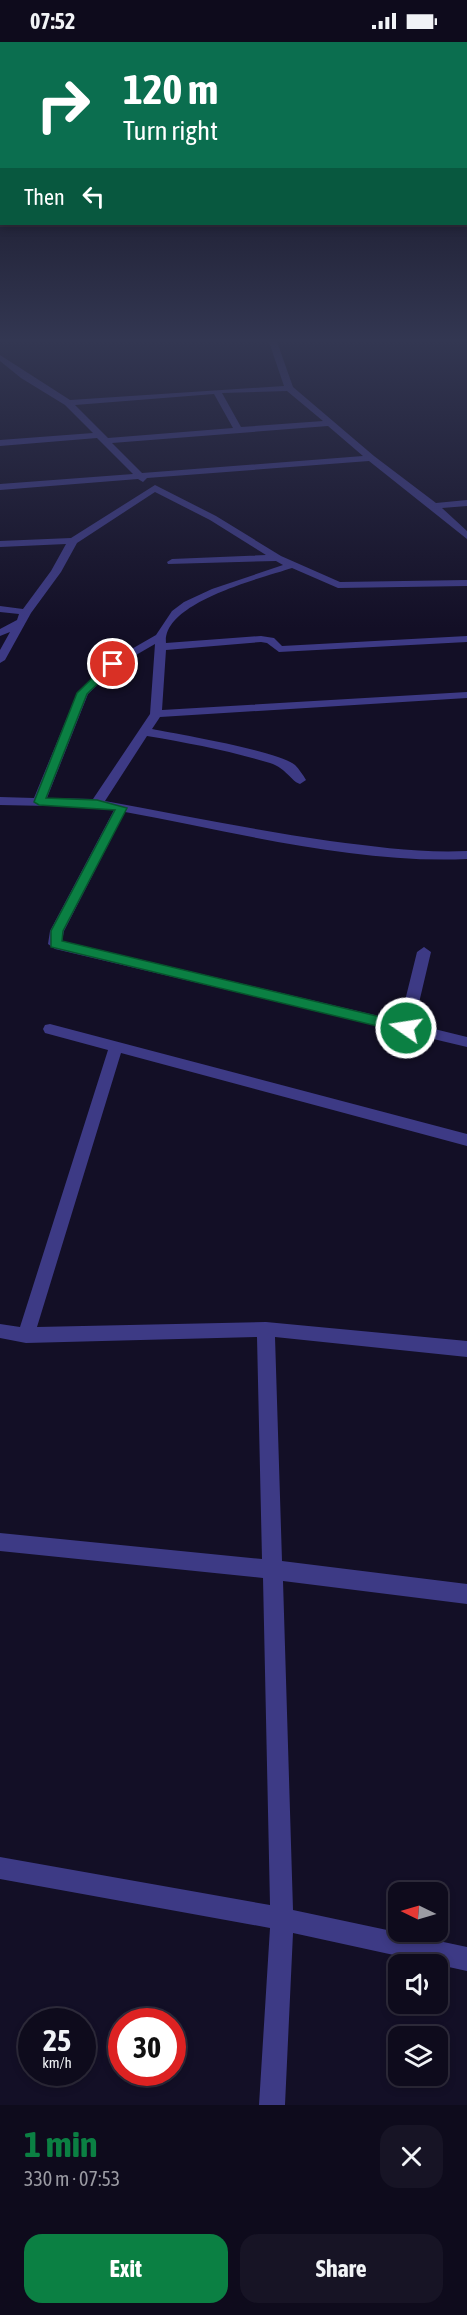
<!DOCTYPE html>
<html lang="en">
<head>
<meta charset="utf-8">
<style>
  :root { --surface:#0e0b1c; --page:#171425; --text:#f1f3f6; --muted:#9b9ba3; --line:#2e2b3b; --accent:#0b8043 }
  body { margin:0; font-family:"Asap Condensed",sans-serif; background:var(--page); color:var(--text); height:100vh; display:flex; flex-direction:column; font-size:22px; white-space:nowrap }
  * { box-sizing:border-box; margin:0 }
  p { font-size:20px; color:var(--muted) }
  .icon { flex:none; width:33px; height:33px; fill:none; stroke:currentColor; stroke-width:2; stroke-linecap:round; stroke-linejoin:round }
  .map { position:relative; height:2063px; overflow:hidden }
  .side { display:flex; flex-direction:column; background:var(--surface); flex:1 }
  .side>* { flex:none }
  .hud { position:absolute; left:0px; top:0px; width:468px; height:183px; box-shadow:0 3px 9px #0003,0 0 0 2px var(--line); background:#0b6e4f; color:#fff; overflow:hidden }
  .needle { width:39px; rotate:275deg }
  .fabs { position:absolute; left:388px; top:1840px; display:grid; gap:12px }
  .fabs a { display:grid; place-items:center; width:60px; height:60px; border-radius:12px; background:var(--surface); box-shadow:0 3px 9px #0003,0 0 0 2px var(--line); font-size:30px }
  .speed { position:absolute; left:18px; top:1966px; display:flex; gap:12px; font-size:30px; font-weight:700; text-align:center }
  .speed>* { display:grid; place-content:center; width:78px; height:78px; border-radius:50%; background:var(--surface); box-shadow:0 3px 9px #0003,0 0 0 2px var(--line); line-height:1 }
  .speed small { font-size:15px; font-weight:400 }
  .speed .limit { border:9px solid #d22; background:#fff; color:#111 }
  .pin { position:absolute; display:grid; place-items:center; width:51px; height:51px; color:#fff; margin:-26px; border:3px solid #fff; border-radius:50%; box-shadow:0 2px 6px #0007 }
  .me { position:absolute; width:66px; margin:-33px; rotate:283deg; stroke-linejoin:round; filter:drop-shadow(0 0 4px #0008) }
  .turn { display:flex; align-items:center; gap:21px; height:126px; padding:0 24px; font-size:27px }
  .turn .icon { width:78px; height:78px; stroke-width:2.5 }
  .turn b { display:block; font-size:42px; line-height:51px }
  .then { display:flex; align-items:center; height:57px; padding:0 24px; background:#0003; gap:12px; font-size:22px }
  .round { display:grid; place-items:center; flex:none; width:63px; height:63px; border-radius:18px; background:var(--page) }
  .summary { display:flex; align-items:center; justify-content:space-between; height:102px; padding:0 24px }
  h1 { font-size:36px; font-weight:700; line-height:45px; color:var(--accent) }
  .button { display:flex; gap:12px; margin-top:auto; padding:12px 24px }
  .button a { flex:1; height:69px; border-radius:18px; background:var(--accent); color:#fff; font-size:24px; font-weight:700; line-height:69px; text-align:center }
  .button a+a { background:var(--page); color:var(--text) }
  .status { display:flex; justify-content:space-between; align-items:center; height:42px; padding:0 30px; background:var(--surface); direction:ltr }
  .status svg { height:16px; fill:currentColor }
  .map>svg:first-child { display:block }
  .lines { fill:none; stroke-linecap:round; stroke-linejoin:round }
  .minor { fill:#3d3a85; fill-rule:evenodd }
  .route { fill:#0b8043; stroke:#07532c; stroke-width:1.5 }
</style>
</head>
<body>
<div class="status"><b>07:52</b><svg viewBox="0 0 49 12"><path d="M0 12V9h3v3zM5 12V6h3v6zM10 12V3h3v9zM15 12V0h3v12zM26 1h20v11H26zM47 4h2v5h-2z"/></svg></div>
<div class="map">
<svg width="467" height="2063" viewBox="0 0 467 2063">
  <rect width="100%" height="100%" fill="#130f26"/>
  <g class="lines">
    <!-- minor -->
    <path class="minor" d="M268,297h8l17,48 81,69 62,47 31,-3v6l-25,2 25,23v8l-98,-78 -222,17 -4,4 -5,-3 -138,11v-6l133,-10 -36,-36 -97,8v-6l93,-7 -28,-28 -44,-27 -21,-17v-6l70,45 214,-14zM287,349l36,30 -82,6 -19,-34zM214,352l19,34 -125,10 -33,-33zM328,384l35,30 -221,17 -30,-30z
      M155,443l61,31 65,40 59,26 127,-2v6l-129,2 -46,-20c-30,10 -130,34 -126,75l95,-7 13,2 8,8 185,-10v6l-188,10 -12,-9 -6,-1 -95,8 -4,60 305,-18v6l-307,19 -8,12c26,5 126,22 143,36 4,4 8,10 11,15l-6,4c-9,-3 -14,-16 -30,-21 -40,-12 -81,-20 -123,-27l-42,65c75,14 150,29 225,40 48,6 89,12 137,10v8c-111,5 -233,-27 -342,-47l-61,119 -2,10 338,80 17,-69 7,-5 7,5 -17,72 53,13v10l-412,-98 -7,-5 2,-13 64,-121 -17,-3 -97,-2v-8l34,1 43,-105 32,-31 47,-27 16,-24 12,-9 28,-13 71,-24 -7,-4 -108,3 -1,-2 5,-3 94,-4 -56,-35 -55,-28 -78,51 -16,29 -30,41 -26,47 -5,3v-13l10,-18 -10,4v-7l17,-9 2,-6 -19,-2v-6l23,3 28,-38 15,-27 -66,3v-6l71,-3zM155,602l-5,70 -57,85 -46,-1 41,-104 29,-28z
      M50,982l417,110v12l-346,-93 -84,274 229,-5 201,19v16l-192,-20 7,224 185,23v20l-184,-23 10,329 174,37v24l-174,-38 -8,172h-26l11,-177 -270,-49v-22l270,48 -7,-327 -263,-27v-18l262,26 -5,-222 -231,6 -26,-5v-14l20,3 88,-277 -63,-17 -2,-4 2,-4z"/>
  </g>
  <!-- sky -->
  <linearGradient id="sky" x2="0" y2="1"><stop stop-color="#0a0815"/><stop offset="0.51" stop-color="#333752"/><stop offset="1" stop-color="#333752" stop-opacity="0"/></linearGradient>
  <rect width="467" height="586" fill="url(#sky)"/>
  <!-- route -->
  <path class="route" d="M109,620l9,2 -31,30 -41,104 51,2 30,8 -64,123 -1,10 344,82 7,5 -2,3 -5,2 -355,-86v-16l64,-121 -76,-5 -5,-3 43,-109z"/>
</svg>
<div class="fabs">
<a><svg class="needle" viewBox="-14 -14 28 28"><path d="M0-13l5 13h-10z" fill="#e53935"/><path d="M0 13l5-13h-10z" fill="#9b9ba3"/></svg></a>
<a><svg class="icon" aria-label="sound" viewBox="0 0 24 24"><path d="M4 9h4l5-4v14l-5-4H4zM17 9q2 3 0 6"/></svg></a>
<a><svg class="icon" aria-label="layers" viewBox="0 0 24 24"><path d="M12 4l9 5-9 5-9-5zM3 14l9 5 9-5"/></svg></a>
</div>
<div class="speed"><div>25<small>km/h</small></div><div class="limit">30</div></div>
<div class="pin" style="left:113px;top:622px;background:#d93025"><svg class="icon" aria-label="arrive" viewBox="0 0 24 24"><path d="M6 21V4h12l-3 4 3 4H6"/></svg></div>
<svg class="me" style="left:406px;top:986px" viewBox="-20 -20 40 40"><circle r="17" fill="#0b8043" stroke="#fff" stroke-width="3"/><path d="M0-11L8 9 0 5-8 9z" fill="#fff"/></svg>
<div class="hud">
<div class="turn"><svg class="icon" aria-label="right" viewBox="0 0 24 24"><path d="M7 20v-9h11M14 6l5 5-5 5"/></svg><div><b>120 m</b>Turn right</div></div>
<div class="then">Then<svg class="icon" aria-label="left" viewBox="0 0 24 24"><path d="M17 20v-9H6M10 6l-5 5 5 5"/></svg></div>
</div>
</div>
<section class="side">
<div class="summary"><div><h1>1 min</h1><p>330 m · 07:53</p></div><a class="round"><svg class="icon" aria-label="close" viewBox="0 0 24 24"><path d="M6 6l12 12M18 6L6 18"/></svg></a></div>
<div class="button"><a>Exit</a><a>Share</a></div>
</section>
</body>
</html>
